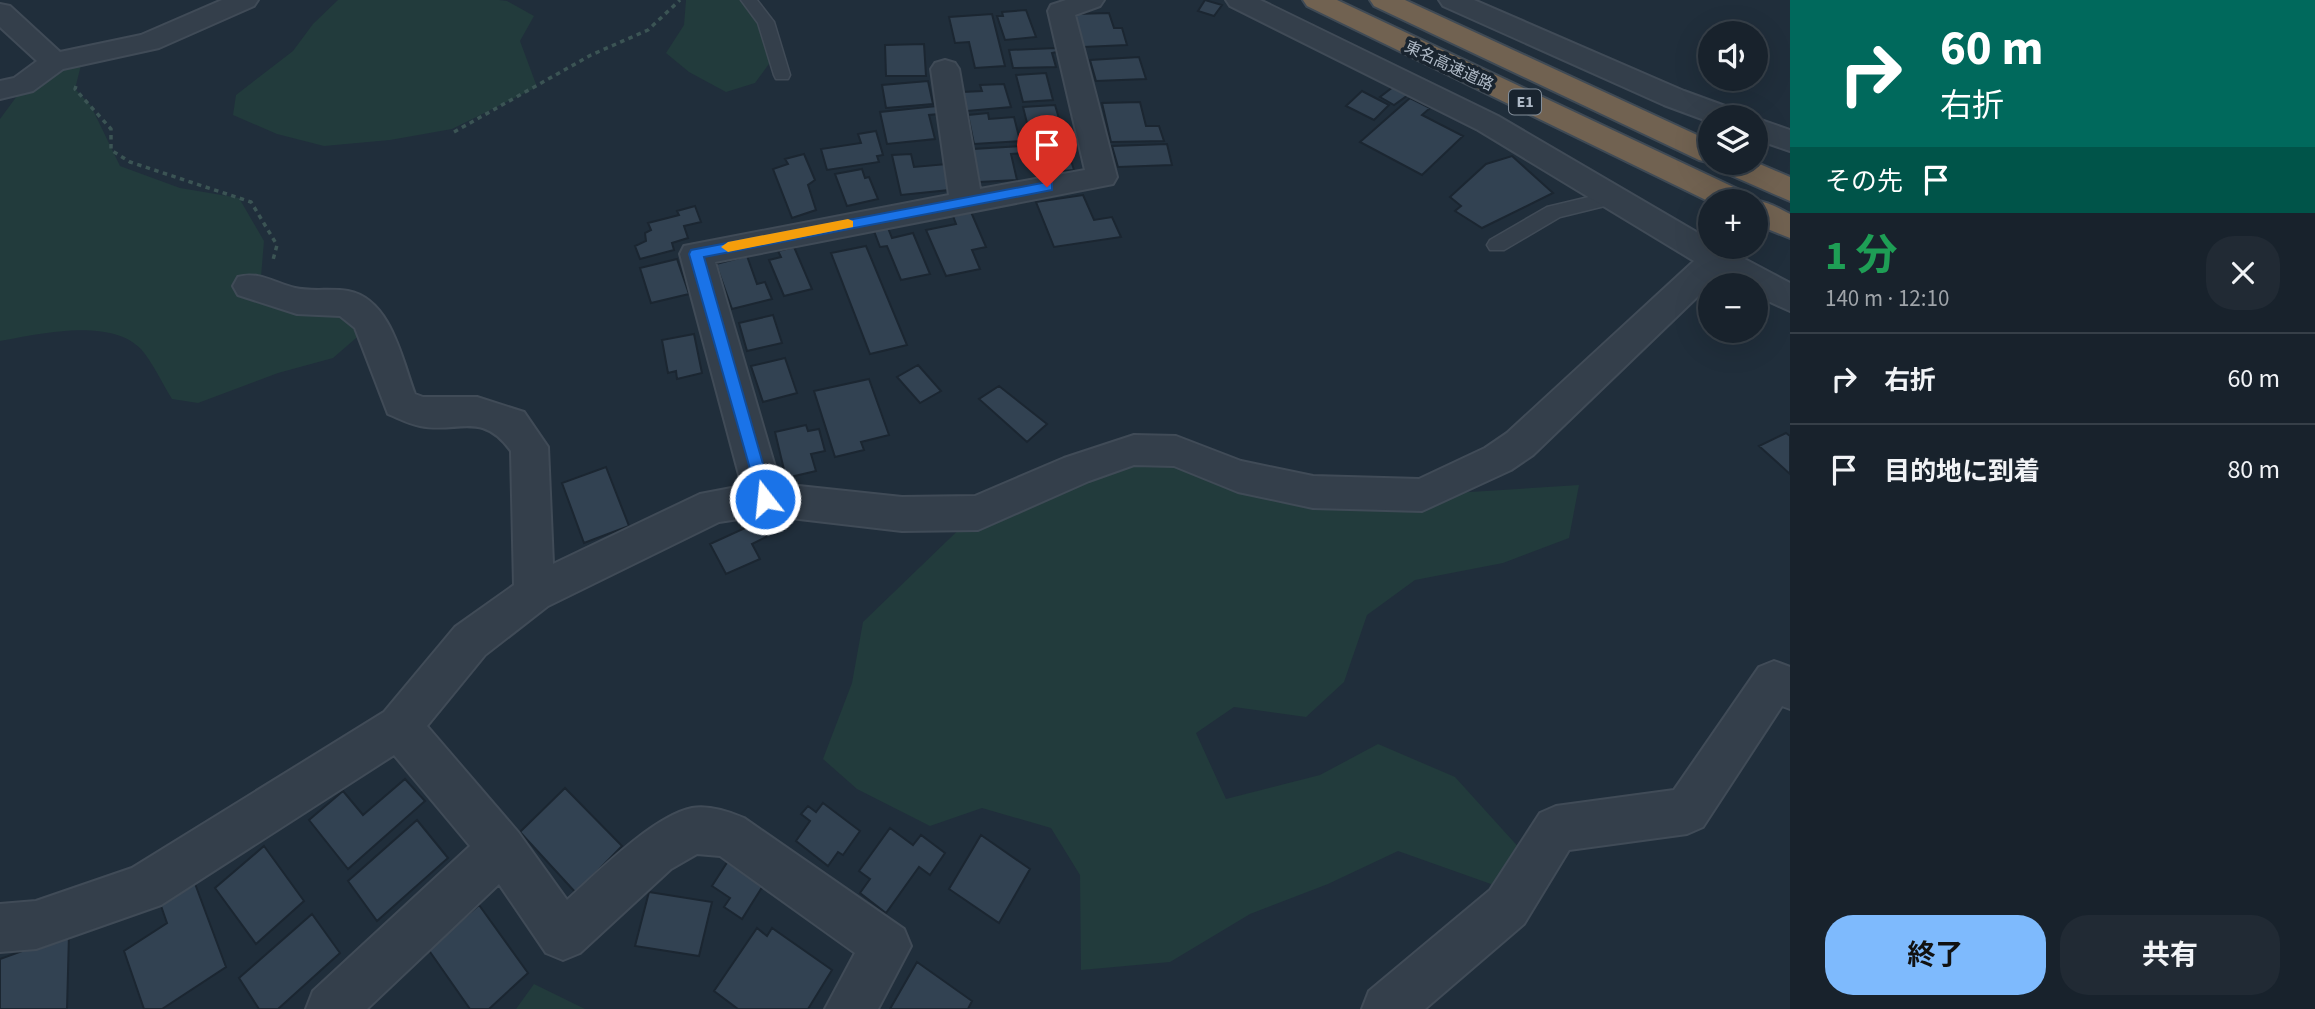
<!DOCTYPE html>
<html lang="ja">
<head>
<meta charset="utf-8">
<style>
  :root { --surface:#18222c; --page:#212a34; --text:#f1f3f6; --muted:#9fa4a9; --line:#363f48; --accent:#7ebafd }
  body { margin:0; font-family:"Source Sans 3","Noto Sans JP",sans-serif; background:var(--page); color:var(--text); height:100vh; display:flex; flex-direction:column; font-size:26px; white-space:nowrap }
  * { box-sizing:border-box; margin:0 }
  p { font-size:23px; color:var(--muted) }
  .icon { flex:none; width:38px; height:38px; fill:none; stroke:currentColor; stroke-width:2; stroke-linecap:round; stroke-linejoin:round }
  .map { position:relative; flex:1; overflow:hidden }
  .drawer { display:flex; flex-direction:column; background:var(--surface); width:525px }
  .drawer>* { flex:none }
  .guide { background:#00695c; color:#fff; overflow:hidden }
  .fabs { position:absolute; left:1698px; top:21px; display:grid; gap:14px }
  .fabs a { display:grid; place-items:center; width:70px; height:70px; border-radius:50%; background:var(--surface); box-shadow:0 7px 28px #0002,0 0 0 2px var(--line); font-size:35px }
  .pin { position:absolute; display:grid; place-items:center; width:60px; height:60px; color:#fff; margin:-72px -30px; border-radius:50% 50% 50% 0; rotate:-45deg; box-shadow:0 0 7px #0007 }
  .pin .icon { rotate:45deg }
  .me { position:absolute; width:77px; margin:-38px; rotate:344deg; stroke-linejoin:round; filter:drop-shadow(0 0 5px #0008) }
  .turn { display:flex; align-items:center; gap:24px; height:147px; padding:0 35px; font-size:32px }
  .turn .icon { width:91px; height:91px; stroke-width:2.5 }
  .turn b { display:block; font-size:49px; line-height:60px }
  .then { display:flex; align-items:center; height:66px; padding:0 35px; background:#0003; gap:14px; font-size:26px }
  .round { display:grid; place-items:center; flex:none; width:74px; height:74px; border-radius:28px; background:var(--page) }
  .headline { display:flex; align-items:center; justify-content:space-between; height:119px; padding:0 35px }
  h1 { font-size:42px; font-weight:700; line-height:52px; color:#1e9e55 }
  .cta { display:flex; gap:14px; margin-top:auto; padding:14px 35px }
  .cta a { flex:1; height:80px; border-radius:28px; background:var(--accent); color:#111; font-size:28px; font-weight:700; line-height:80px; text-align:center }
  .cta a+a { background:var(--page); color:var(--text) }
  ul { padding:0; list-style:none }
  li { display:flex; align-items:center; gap:21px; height:91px; padding:0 35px; border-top:2px solid var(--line) }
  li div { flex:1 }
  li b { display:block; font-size:26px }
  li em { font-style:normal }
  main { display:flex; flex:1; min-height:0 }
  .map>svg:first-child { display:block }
  .green { fill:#223b3c }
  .building { fill:#324252; stroke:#1b2631; stroke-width:2 }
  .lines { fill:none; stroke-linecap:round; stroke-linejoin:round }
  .lane-casing { stroke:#404b57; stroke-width:3 }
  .street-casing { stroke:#404b57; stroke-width:4 }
  .highway-casing { stroke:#3f4a55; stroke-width:4 }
  .path { stroke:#3b5454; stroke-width:3.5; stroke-dasharray:4.5 4.5; stroke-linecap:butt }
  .lane { fill:#343f4b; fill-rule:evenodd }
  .street { fill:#343f4b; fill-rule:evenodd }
  .highway { fill:#716251; fill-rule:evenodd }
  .route { fill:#1a73e8; stroke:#114b97; stroke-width:2 }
  .slow { fill:#f59e0b }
  .labels { text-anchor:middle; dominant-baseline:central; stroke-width:7; stroke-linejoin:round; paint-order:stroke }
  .far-street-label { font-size:16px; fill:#afbac7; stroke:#19242f }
  .shield { fill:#19242f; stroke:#828d99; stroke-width:2 }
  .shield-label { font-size:16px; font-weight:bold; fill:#afbac7 }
</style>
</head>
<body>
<main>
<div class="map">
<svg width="1790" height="1009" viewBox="0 0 1790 1009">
  <rect width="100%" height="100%" fill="#202e3b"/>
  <!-- green -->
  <path class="green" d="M338,0h161l8,1 27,15 -14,25 17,46 -85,42 -62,11 -66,6 -47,-12 -44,-19 3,-20 57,-44 20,-27z
    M686,0h57l20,19 11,38 -19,26 -29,9 -37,-20 -23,-19 18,-28z
    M82,61l-7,28 16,17 29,60 60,22 59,10 25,43 -4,48 110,37 -37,32 -55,15 -80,30 -26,-4c-10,-16 -19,-36 -31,-50 -31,-32 -103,-15 -141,-8v-222l28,-38z
    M1134,450l133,37 155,8 157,-10 -10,53 -66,25 -88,17 -48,35 -23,67 -38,35 -72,-10 -38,26 30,66 94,-24 58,-31 77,33 67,74 -17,38 -107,-38 -70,33 -78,30 -80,48 -89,8 -1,-95 -29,-47 -69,-20 -52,18 -73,-37 -34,-30 29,-76 11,-61 111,-107z
    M534,984l51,25h-69z"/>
  <!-- building -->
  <path class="building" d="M1205,0l17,5 -8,11 -16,-5z
    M1026,10l10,27 -31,3 -8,-24h6l-1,-4z
    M1109,13l5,15h8l5,17 -44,2 -9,-33z
    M992,14l13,52 -30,2 -6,-26 -14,1 -6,-26z
    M924,44l2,32h-40l-1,-31z
    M1056,48l1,4 -5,1 4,14 -43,1 -4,-18z
    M1139,57l7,22 -50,2 -6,-21z
    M1046,73l7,27 -30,2 -7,-27z
    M928,81l5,23 -47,4 -4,-23z
    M1004,84l7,23 -44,4 -5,-19 20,-1 -2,-6z
    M1393,87l15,8 -14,10 -14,-8z
    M1362,91l27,14 -15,15 -28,-14z
    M1410,98l20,10 -8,7 41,21 -41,39 -62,-33z
    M1140,102l6,24h13l5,15 -53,1 -9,-39z
    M1055,105l8,27 -33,3 -7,-28z
    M937,106l2,8 -10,1 6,24 -48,5 -7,-32z
    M988,113l1,6 25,-2 6,24 -46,3 -6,-29z
    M876,131l7,24 -6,1 2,6 -52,8 -6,-21 40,-6 -3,-9z
    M1064,138l10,32 -34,3 -8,-33z
    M1167,144l5,21 -54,2 -6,-21z
    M1024,146l2,7 -15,1 6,26 -38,2 -6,-33z
    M804,154l11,26 -7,5 8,25 -24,8 -19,-49 15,-5 -3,-5z
    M911,154l3,13 33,-3 5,18h-5l2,8 -48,5 -9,-40z
    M1512,156l41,37 -71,35 -27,-17 6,-5 -11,-9 36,-33z
    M862,169l3,9 4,-1 9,22 -31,7 -12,-32z
    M1083,195l11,25 18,-3 9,20 -67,10 -18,-45z
    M695,206l6,16 -17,4 4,12 -16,5 2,7 -34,9 -5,-13 11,-5 -1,-8 6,-3 -3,-7 31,-8 -2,-4z
    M971,212l15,35 -14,3 8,19 -34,7 -20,-46 30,-6 -3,-8z
    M888,228l4,10 21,-5 17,41 -29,6 -14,-34 -7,1 -6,-16z
    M866,246l41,99 -37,9 -39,-101z
    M794,247l18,42 -28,7 -15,-36 12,-3 -3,-6z
    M747,256l10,28 8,-2 7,17 -40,10 -16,-45z
    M677,259l12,35 -38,9 -11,-35z
    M773,315l9,28 -35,8 -8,-28z
    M694,334l8,39 -25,6 -1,-8 -8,2 -6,-33z
    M785,358l12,35 -34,9 -12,-36z
    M918,365l23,26 -21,12 -23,-26z
    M869,379l20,56 -28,7 3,8 -29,7 -21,-66z
    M999,386l48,38 -20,18 -48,-43z
    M806,425l2,6 11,-2 6,22 -14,3 5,17 -30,7 -11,-46z
    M1786,433l4,3v38l-31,-28z
    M606,467l23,59 -45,17 -22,-60z
    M758,522l8,15 -14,7 8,15 -34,15 -16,-30z
    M405,779l20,22 -77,68 -39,-49 34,-29 20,24z
    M565,788l57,58 -46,47 -56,-61z
    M823,803l37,28 -17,24 -5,-3 -10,14 -32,-25 14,-20 -9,-7 7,-8 8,6z
    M417,820l31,38 -71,63 -29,-40z
    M890,828l23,17 8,-10 24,18 -15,22 -11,-8 -33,46 -26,-20 10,-14 -11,-8z
    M981,835l49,34 -31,54 -50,-34z
    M264,846l40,55 -48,43 -41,-56z
    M730,858l36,23 -24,38 -18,-12 6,-9 -18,-12z
    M194,881l32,86 -64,42h-18l-20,-58 43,-28 -7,-20z
    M649,892l63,10 -13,54 -64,-10z
    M479,905l49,68 -39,36h-19l-42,-60z
    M312,914l28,39 -62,56h-19l-20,-31z
    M757,928l10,8 5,-8 60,42 -24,39h-70l-24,-18z
    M69,934l-2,75h-67v-50z
    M917,962l55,39 -4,8h-78z"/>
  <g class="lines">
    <!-- lane casing -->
    <g class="lane-casing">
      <path id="lane" d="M741,0h16l17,22 16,53 -2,4h-12l-2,-4 -16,-52z
        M1614,191l7,1 2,5 -2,5 -61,15 -56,33h-14l-3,-5 3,-5 57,-33z"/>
    </g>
    <!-- street casing -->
    <g class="street-casing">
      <path id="street" d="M222,0h36l-4,6 -95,42 -96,21 -30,22 -33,8v-18l14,-3 23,-17 -37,-34v-23l10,2 50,46 81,-17z
        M1066,0h38l-4,6 -25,9 42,162 -4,7 -398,78 65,222 122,13 73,-1 89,-38 70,-23 42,1 65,25 72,15 106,3 66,-31 22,-15 187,-172 -216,-131 -248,-124 -4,-6h34l238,116 212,124v7h12l68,36v28l-35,-16v-10h-17l-18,-10 -187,180 -22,15 -89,41 -109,-3 -75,-16 -64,-26 -40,-1 -45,16 -111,49 -76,1 -137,-16 -46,7 -171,84 -63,49 -58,71 91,106 49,68c30,-27 86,-84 125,-92 16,-3 38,4 52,10l160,111 7,17 -33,63h-53l30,-56 -135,-97 -23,-2 -26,15 -91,84 -17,7 -17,-7 -47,-69 -132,125h-61l7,-18 157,-145 -76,-91 -233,150 -125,44 -36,3v-48l36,-3 96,-33 252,-156 71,-85 59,-42 -3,-134c-30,-41 -53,-17 -91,-25 -11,-2 -22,-8 -32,-12l-33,-86 -15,-12 -43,-2 -59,-19 -5,-9 5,-9c20,-6 37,6 57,11 17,4 36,0 53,3 43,8 54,69 67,103l8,3h54l47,15 24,35 5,117 147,-70 42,-8 -62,-232 4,-8 265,-51 -18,-126 4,-6 10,-3 10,3 4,6 21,120 105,-19 -37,-159 3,-6z
        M1439,0h35l210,91 52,19 5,7h-31v5l-46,-17 -221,-99z
        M1755,118l35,12v21l-35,-12z
        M1774,661l16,6v42l-8,-3 -79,121 -16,7 -118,16 -45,74 -99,85h-63l7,-18 121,-101 50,-77 16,-7 118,-16 85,-123z"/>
    </g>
    <!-- highway casing -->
    <g class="highway-casing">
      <path id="highway" d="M1303,0h34l409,193 5,8c13,-2 27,7 39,13v24l-35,-14v-23l-45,1 -403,-196z
        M1370,0h35l305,141 2,22 -13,-3 -325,-154z
        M1755,162l35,15v24l-71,-31 -4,-7z"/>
    </g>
    <!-- path -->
    <path class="path" d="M76,86l-1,3 36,40v21l19,12 121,40 26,43 -4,15
      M454,132l137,-77 57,-25 32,-30"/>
    <!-- lane -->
    <use href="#lane" class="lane"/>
    <!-- street -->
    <use href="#street" class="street"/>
    <!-- highway -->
    <use href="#highway" class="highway"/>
  </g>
  <!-- route -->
  <path class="route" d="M1047,182l5,1v7l-348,67 69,242 -2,5h-11l-71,-250 2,-4z"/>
  <!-- slow -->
  <path class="slow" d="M848,219l5,2v6l-125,25 -7,-5 7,-5z"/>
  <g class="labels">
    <!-- far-street labels -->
    <g class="far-street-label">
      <text transform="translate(1449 66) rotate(25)">東名高速道路</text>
    </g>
    <!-- shield labels -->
    <rect class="shield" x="1509" y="89.5" width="32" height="25" rx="5"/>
    <g class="shield-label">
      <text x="1525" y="102">E1</text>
    </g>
  </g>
</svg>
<div class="fabs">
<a><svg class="icon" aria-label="sound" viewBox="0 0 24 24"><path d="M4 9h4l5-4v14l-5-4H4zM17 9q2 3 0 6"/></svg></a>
<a><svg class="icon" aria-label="layers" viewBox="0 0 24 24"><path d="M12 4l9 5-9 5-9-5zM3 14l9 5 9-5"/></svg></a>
<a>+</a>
<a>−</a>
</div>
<div class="pin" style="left:1047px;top:187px;background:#d93025"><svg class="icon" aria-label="arrive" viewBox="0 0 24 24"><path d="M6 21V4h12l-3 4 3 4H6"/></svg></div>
<svg class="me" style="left:765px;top:499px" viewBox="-20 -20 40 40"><circle r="17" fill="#1a73e8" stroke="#fff" stroke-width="3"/><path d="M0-11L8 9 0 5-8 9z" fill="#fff"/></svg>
</div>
<section class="drawer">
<div class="guide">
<div class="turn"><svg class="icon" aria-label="right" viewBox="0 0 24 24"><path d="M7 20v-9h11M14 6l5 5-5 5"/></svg><div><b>60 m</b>右折</div></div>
<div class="then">その先<svg class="icon" aria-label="arrive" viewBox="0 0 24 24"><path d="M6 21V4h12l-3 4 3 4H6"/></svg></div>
</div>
<div class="headline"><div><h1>1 分</h1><p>140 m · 12:10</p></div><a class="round"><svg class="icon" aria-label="close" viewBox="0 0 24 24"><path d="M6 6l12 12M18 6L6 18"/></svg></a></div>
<ul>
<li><svg class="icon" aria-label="right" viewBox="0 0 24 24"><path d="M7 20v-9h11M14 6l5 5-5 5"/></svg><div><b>右折</b></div><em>60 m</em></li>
<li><svg class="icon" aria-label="arrive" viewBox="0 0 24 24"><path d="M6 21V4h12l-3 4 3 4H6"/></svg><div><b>目的地に到着</b></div><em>80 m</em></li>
</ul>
<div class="cta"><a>終了</a><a>共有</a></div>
</section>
</main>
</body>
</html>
